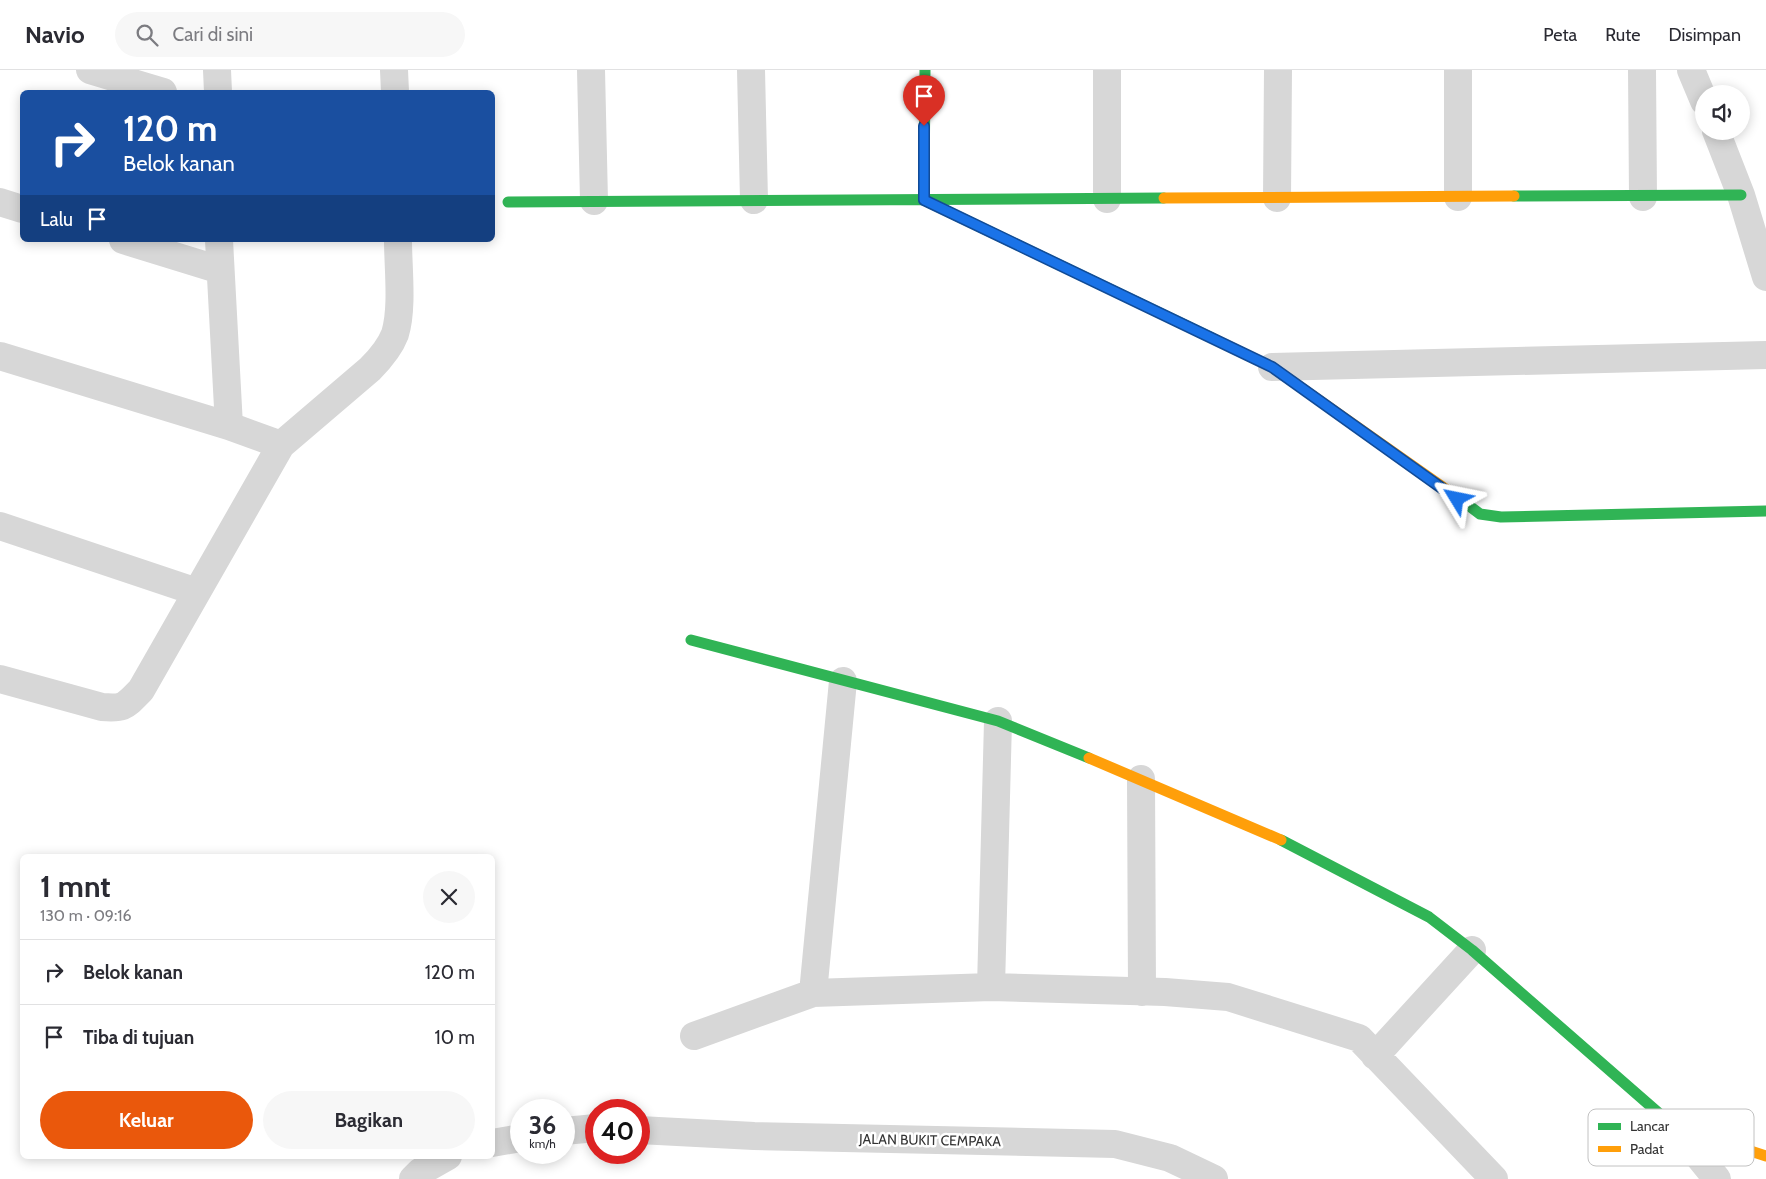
<!DOCTYPE html>
<html lang="id">
<head>
<meta charset="utf-8">
<style>
  :root { --surface:#fff; --page:#f7f7f7; --text:#2b2b33; --muted:#7c7c81; --line:#e1e1e2; --accent:#ea580c }
  body { margin:0; font-family:Cabin,sans-serif; background:var(--page); color:var(--text); height:100vh; display:flex; flex-direction:column; font-size:19px; white-space:nowrap }
  * { box-sizing:border-box; margin:0 }
  p { font-size:16px; color:var(--muted) }
  .icon { flex:none; width:28px; height:28px; fill:none; stroke:currentColor; stroke-width:2; stroke-linecap:round; stroke-linejoin:round }
  .map { position:relative; flex:1; overflow:hidden }
  .sheet { position:absolute; left:20px; top:784px; width:475px; height:305px; display:flex; flex-direction:column; background:var(--surface); border-radius:8px; box-shadow:0 2px 12px #0003 }
  .sheet>* { flex:none }
  .hud { position:absolute; left:20px; top:20px; width:475px; height:152px; border-radius:8px; box-shadow:0 2px 12px #0003; background:#1a4fa0; color:#fff; overflow:hidden }
  .controls { position:absolute; left:1695px; top:15px; display:grid; gap:10px }
  .controls a { display:grid; place-items:center; width:55px; height:55px; border-radius:50%; background:var(--surface); box-shadow:0 2px 12px #0003; font-size:25px }
  .speed { position:absolute; left:510px; top:1029px; display:flex; gap:10px; font-size:25px; font-weight:700; text-align:center }
  .speed>* { display:grid; place-content:center; width:65px; height:65px; border-radius:50%; background:var(--surface); box-shadow:0 2px 12px #0003; line-height:1 }
  .speed small { font-size:12px; font-weight:400 }
  .speed .limit { border:8px solid #d22; background:#fff; color:#111 }
  .pin { position:absolute; display:grid; place-items:center; width:42px; height:42px; color:#fff; margin:-51px -21px; border-radius:50% 50% 50% 0; rotate:-45deg; box-shadow:0 0 5px #0007 }
  .pin .icon { rotate:45deg }
  .me { position:absolute; width:55px; margin:-28px; rotate:305deg; stroke-linejoin:round; filter:drop-shadow(0 0 4px #0008) }
  .turn { display:flex; align-items:center; gap:18px; height:105px; padding:0 20px; font-size:22px }
  .turn .icon { width:65px; height:65px; stroke-width:2.5 }
  .turn b { display:block; font-size:35px; line-height:42px }
  .then { display:flex; align-items:center; height:48px; padding:0 20px; background:#0003; gap:10px; font-size:19px }
  .round { display:grid; place-items:center; flex:none; width:52px; height:52px; border-radius:26px; background:var(--page) }
  .head { display:flex; align-items:center; justify-content:space-between; height:85px; padding:0 20px }
  h1 { font-size:30px; font-weight:800; line-height:38px }
  .cta { display:flex; gap:10px; margin-top:auto; padding:10px 20px }
  .cta a { flex:1; height:58px; border-radius:30px; background:var(--accent); color:#fff; font-size:20px; font-weight:800; line-height:58px; text-align:center }
  .cta a+a { background:var(--page); color:var(--text) }
  ul { padding:0; list-style:none }
  li { display:flex; align-items:center; gap:15px; height:65px; padding:0 20px; border-top:1px solid var(--line) }
  li div { flex:1 }
  li b { display:block; font-size:19px }
  li em { font-style:normal }
  header { display:flex; align-items:center; gap:30px; box-sizing:border-box; height:70px; padding:0 25px; background:var(--surface); border-bottom:1px solid var(--line) }
  header strong { font-size:24px }
  nav { display:flex; gap:28px; margin-inline-start:auto; font-size:18px }
  .search { width:350px; height:45px; background:var(--page); display:flex; align-items:center; gap:12px; box-sizing:border-box; padding:0 18px; border-radius:28px; color:var(--muted); font-size:19px }
  .map>svg:first-child { display:block }
  .lines { fill:none; stroke-linecap:round; stroke-linejoin:round }
  .street { stroke:#d7d7d7; stroke-width:28 }
  .fast { stroke:#30b455; stroke-width:11 }
  .slow { stroke:#ff9f0a; stroke-width:11 }
  .route-casing { stroke:#114b97; stroke-width:12 }
  .route { stroke:#1a73e8; stroke-width:9 }
  .labels { text-anchor:middle; dominant-baseline:central; stroke-width:5; stroke-linejoin:round; paint-order:stroke }
  .street-label { font-size:14px; fill:#333; stroke:#fff }
  .key { fill:#fff; stroke:#c2c2c2; stroke-width:1 }
  .key-label { font-size:14px; fill:#333 }
</style>
</head>
<body>
<header>
<strong>Navio</strong>
<div class="search"><svg class="icon" aria-label="search" viewBox="0 0 24 24"><circle cx="10" cy="10" r="6"/><path d="M15 15l6 6"/></svg>Cari di sini</div>
<nav><a>Peta</a><a>Rute</a><a>Disimpan</a></nav>
</header>
<div class="map">
<svg width="1766" height="1109" viewBox="0 0 1766 1109">
  <rect width="100%" height="100%" fill="#fff"/>
  <g class="lines">
    <!-- street -->
    <path class="street" d="M90,0l73,22
      M217,0l1,22
      M394,0l1,22
      M591,0l3,131
      M751,0l3,130
      M1107,0v129
      M1458,0v127
      M1642,0l1,127
      M1691,0l13,31
      M1716,61l25,64 25,82
      M1277,128l1,-128
      M0,132l22,7
      M123,170l97,30
      M219,170l10,186
      M0,286l229,70 52,19
      M1272,297l494,-12
      M0,456l197,66
      M0,609l102,28c23,2 23,-1 39,-17l140,-245 89,-76c9,-9 20,-22 25,-35 8,-26 3,-66 3,-94
      M1141,709l1,213
      M991,917l7,-266
      M813,923l30,-312
      M694,966l119,-43 178,-6 174,5 63,5 131,41 135,141
      M1375,986l97,-106
      M1674,1056l43,53
      M639,1060l115,6 361,8 55,14 44,21
      M564,1061l32,-3
      M492,1073l29,-5
      M413,1109l7,-7 28,-16"/>
    <!-- fast -->
    <path class="fast" d="M925,0l-1,130 288,138
      M1514,126l227,-1
      M508,132l656,-4
      M1464,432l16,12 21,3 265,-6
      M691,570l307,81 91,37
      M1281,770l148,77 43,33 190,166"/>
    <!-- slow -->
    <path class="slow" d="M1164,128l350,-2
      M1212,268l60,29 192,135
      M1089,688l192,82
      M1662,1046l12,10 92,30"/>
  </g>
  <g class="lines">
    <!-- route casing -->
    <g class="route-casing">
      <path id="route" d="M924,56v74l348,167 185,132"/>
    </g>
    <!-- route -->
    <use href="#route" class="route"/>
  </g>
  <g class="labels">
    <!-- street labels -->
    <g class="street-label">
      <text transform="translate(930 1070) rotate(1)">JALAN BUKIT CEMPAKA</text>
    </g>
  </g>
  <!-- legend -->
  <rect x="1588" y="1039" width="166" height="57" rx="8" class="key"/>
  <rect x="1598" y="1053" width="23" height="7" fill="#30b455"/>
  <rect x="1598" y="1076" width="23" height="6" fill="#ff9f0a"/>
  <g class="key-label">
    <text x="1630" y="1061">Lancar</text>
    <text x="1630" y="1084">Padat</text>
  </g>
</svg>
<div class="controls">
<a><svg class="icon" aria-label="sound" viewBox="0 0 24 24"><path d="M4 9h4l5-4v14l-5-4H4zM17 9q2 3 0 6"/></svg></a>
</div>
<div class="speed"><div>36<small>km/h</small></div><div class="limit">40</div></div>
<div class="pin" style="left:924px;top:56px;background:#d93025"><svg class="icon" aria-label="arrive" viewBox="0 0 24 24"><path d="M6 21V4h12l-3 4 3 4H6"/></svg></div>
<svg class="me" style="left:1457px;top:429px" viewBox="-20 -20 40 40"><path d="M0-17L14 15 0 8-14 15z" fill="#1a73e8" stroke="#fff" stroke-width="4"/></svg>
<div class="hud">
<div class="turn"><svg class="icon" aria-label="right" viewBox="0 0 24 24"><path d="M7 20v-9h11M14 6l5 5-5 5"/></svg><div><b>120 m</b>Belok kanan</div></div>
<div class="then">Lalu<svg class="icon" aria-label="arrive" viewBox="0 0 24 24"><path d="M6 21V4h12l-3 4 3 4H6"/></svg></div>
</div>
<section class="sheet">
<div class="head"><div><h1>1 mnt</h1><p>130 m · 09:16</p></div><a class="round"><svg class="icon" aria-label="close" viewBox="0 0 24 24"><path d="M6 6l12 12M18 6L6 18"/></svg></a></div>
<ul>
<li><svg class="icon" aria-label="right" viewBox="0 0 24 24"><path d="M7 20v-9h11M14 6l5 5-5 5"/></svg><div><b>Belok kanan</b></div><em>120 m</em></li>
<li><svg class="icon" aria-label="arrive" viewBox="0 0 24 24"><path d="M6 21V4h12l-3 4 3 4H6"/></svg><div><b>Tiba di tujuan</b></div><em>10 m</em></li>
</ul>
<div class="cta"><a>Keluar</a><a>Bagikan</a></div>
</section>
</div>
</body>
</html>
